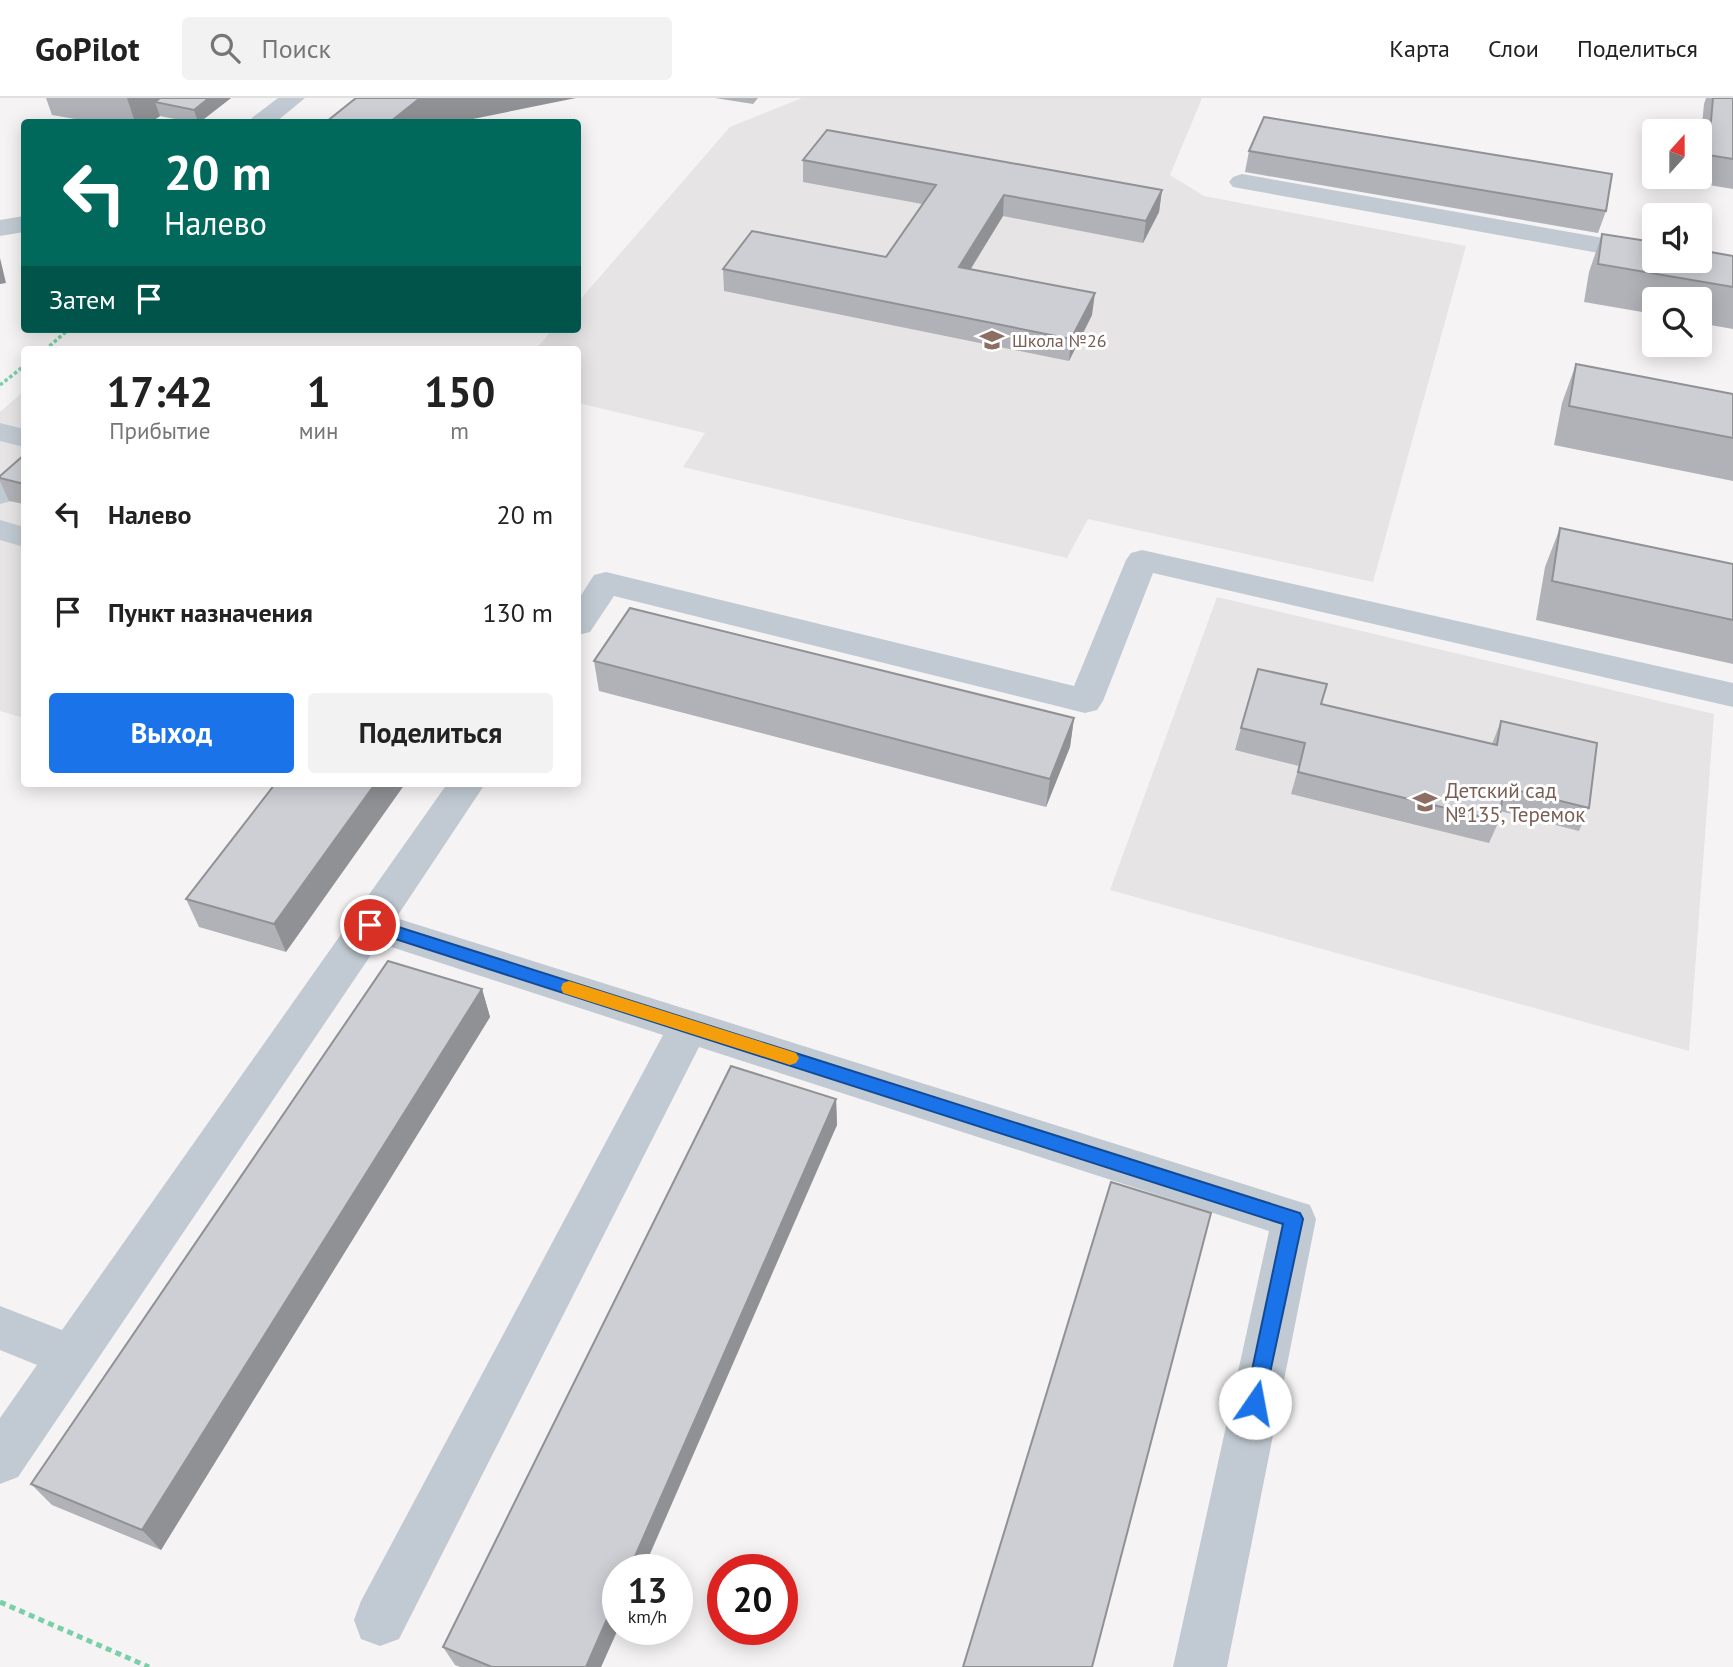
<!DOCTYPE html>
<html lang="ru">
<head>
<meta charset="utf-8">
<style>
  :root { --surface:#fff; --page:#f2f2f2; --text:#222; --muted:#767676; --line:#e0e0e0; --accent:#1a73e8 }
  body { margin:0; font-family:"PT Sans",sans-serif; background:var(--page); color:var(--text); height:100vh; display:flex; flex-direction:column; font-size:26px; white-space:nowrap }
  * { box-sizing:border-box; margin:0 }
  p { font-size:23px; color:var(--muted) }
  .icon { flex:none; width:38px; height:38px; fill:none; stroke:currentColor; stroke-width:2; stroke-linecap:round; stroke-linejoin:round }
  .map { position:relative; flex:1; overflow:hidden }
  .details { position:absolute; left:21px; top:248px; width:560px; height:441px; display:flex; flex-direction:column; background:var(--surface); border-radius:7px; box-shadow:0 4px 18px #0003 }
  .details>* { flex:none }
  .hud { position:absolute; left:21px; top:21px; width:560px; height:214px; border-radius:7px; box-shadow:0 4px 18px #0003; background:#00695c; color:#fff; overflow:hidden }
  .needle { width:46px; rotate:21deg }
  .buttons { position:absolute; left:1642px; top:21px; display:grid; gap:14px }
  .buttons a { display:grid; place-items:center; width:70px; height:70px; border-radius:7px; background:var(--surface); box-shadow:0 4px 18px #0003; font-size:35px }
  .speed { position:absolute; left:602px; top:1456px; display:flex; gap:14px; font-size:35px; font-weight:700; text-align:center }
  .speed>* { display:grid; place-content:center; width:91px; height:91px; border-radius:50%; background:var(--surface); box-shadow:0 4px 18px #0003; line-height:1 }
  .speed small { font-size:18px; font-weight:400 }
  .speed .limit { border:10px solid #d22; background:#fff; color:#111 }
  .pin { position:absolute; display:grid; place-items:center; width:60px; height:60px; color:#fff; margin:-30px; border:4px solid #fff; border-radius:50%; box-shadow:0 2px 7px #0007 }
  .me { position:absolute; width:77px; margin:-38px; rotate:12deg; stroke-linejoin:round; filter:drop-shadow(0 0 5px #0008) }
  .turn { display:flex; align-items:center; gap:24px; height:147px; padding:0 28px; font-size:32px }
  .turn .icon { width:91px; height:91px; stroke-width:2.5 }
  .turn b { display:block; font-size:49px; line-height:60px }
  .then { display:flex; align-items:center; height:66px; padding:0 28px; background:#0003; gap:14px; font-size:26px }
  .eta { display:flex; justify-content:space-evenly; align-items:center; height:119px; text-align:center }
  .eta b { font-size:42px; font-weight:700; line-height:49px }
  .primary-button { display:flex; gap:14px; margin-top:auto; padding:14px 28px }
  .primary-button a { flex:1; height:80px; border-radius:7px; background:var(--accent); color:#fff; font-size:28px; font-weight:700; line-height:80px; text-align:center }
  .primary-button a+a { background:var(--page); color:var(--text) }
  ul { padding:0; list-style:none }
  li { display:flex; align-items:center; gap:21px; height:98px; padding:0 28px }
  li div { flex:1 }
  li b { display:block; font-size:26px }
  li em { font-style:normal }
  header { display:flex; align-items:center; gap:42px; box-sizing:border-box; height:98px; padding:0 35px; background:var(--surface); border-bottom:2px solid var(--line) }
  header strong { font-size:33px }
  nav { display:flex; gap:38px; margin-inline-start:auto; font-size:24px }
  .search { width:490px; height:63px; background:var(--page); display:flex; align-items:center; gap:18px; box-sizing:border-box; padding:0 24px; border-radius:7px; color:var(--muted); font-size:26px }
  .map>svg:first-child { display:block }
  .education { fill:#e6e4e5 }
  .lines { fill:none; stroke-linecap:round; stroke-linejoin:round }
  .path-far1 { stroke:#7ad0a6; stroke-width:3.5; stroke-dasharray:3.5 2.5; stroke-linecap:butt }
  .path { stroke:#7ad0a6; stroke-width:5; stroke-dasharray:6 4.5; stroke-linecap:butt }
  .minor { fill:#c1cad2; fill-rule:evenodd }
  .wall { fill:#b0b2b7 }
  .shaded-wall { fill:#909195 }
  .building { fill:#cdcfd5; stroke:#909195; stroke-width:2 }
  .route { fill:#1a73e8; stroke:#114b97; stroke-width:2 }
  .slow { fill:#f59e0b }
  .labels { text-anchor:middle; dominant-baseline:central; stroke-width:6; stroke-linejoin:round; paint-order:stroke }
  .far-education-label { font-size:18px; fill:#785e54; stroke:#fff; text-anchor:start }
  .education-label { font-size:21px; fill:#785e54; stroke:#fff; text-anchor:start }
</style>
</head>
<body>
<header>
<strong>GoPilot</strong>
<div class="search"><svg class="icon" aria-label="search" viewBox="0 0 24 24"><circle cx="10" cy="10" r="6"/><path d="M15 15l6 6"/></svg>Поиск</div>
<nav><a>Карта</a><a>Слои</a><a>Поделиться</a></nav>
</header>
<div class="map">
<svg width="1733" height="1569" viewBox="0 0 1733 1569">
  <rect width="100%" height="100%" fill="#f5f3f3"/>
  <!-- education -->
  <path class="education" d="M802,0h400l-32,77 34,21 262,50 -93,336 -285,-63 -21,39 -384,-91 22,-34 -127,-30v-53h-43l18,-21h25v-27l152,-175z
    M24,293v327l-24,-7v-299z
    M1217,499l497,117 -25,337 -579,-161z"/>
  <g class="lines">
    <!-- path-far1 -->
    <path class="path-far1" d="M45,252l24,-21
      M0,287l24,-19"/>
    <!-- path -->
    <path class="path" d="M0,1504l149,65"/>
    <!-- minor -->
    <path class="minor" d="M278,0h27l-29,24h-27l4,-5z
      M1242,76l412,73v14h9l-9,2 -421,-76 -4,-5 4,-5z
      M24,118v16l-24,4v-16z
      M0,325l24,6v18l-24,-6z
      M24,365v25l-13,13 -11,3v-27l13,-12z
      M0,422l24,7v20l-24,-7z
      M1142,452l591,133v24l-580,-134 -50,128 -6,9 -12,3 -471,-117 -24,36 -12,3v-35l16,-25 12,-3 468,114 52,-126 5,-7z
      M447,686h38l-89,134 914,287 6,14 -89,448h-54l96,-436 -570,-184 -300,592 -19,7 -19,-7 -7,-19 7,-19 302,-566 -284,-92 -361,534 -18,7v-66l37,-53 -37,-15v-44l62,24z"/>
  </g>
  <!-- wall -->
  <path class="wall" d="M46,0h185l-31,24h-10l-30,-6 -9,6h-59l-40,-7z
    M715,0h43l-5,6z
    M1706,0h27v91l-36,-6v-6h2v-21l5,-52z
    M1249,53l357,60 -8,22 -353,-61z
    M803,62l359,30 -3,22 -16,31 -140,-27 -32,53 121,46 -23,46 -345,-70 -1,-22 163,-12 36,-53 -119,-22z
    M1602,136l131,22v73l-34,-6v-24h-45v15l-70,-12 5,-30z
    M1576,266l157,30v87l-179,-36 8,-42z
    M24,357v49l-15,-3 -9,-20v-5z
    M1560,430l173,36v100l-197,-44 9,-53z
    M594,563l480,57 -4,29 -24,60 -447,-116z
    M1321,606l171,40 9,-23 88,87 -10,23 -79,-20 -1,10 -10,22 -198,-49 8,-28 -64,-16 6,-22z
    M275,686l11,168 -87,-25 -13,-28z
    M482,891l8,28 -329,533 -109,-45 -21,-21z
    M836,1001l1,26 -219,445v59l-17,38h-141l-5,-2 -12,-18z"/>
  <!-- shaded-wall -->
  <path class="shaded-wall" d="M127,0h58l-30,4 5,14 -9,6h-16z
    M209,0h22l-31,24h-2l-4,-12z
    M420,0h156l-118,24h-68z
    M1162,92l-3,22 -16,31 3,-22z
    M1004,97l-1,21 -45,73 1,-22z
    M0,160l6,25 -6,1z
    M1095,195l-3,22 -23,46 2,-22z
    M1074,620l-4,29 -24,60 4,-28z
    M375,686h30l-119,168 -12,-28z
    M482,891l8,28 -329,533 -19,-20z
    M836,1001l1,26 -194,445h-14z
    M618,1496v35l-17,38h-15z"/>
  <!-- building -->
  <path class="building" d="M160,0h49l-15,12 -39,-8z
    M356,0h64l-30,24h-64z
    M1713,0h20v61l-25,-4z
    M1264,19l348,57 -6,37 -357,-60z
    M827,32l335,60 -16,31 -142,-26 -45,72 136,26 -24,46 -348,-70 29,-38 134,26 50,-72 -133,-25z
    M1602,136l52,8v19h45v-11l34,6v31l-135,-23z
    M1576,266l157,30v44l-164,-32z
    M24,357v29l-24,-6v-2z
    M1560,430l173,36v56l-181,-39z
    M630,510l444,110 -24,61 -456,-118z
    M1258,571l69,15 -6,20 176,41 4,-24 96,22 -8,65 -85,-21 -5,34 -201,-49 7,-29 -64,-15z
    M275,686h100l-101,140 -88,-25z
    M388,863l94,28 -340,541 -111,-46z
    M731,968l105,33 -207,471h-11v24l-32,73h-94l-49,-20z
    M1111,1084l100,31 -119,454h-129z"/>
  <!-- route -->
  <path class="route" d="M370,820l930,295 3,6 -41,191 -7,3 -7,-3 -3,-7 38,-179 -919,-295 -2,-4z"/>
  <!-- slow -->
  <path class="slow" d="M569,883l221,70 6,2 3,5 -3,5 -6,2 -227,-72 -2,-5 2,-5z"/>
  <!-- icons -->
  <defs>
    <g id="school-bare" transform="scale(1.89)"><path d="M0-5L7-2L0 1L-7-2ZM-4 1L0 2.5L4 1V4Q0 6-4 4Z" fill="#8d6e63" stroke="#fff" stroke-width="2.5" paint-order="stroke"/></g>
  </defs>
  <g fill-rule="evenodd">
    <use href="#school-bare" x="992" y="242"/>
    <use href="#school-bare" x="1425" y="704"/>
  </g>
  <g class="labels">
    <!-- far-education labels -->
    <g class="far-education-label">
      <text x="1012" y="242">Школа №26</text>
    </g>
    <!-- education labels -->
    <g class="education-label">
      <text x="1445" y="692">Детский сад<tspan x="1445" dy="24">№135, Теремок</tspan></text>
    </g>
  </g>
</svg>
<div class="buttons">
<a><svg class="needle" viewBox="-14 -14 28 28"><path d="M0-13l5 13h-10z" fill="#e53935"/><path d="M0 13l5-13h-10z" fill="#767676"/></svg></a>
<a><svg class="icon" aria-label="sound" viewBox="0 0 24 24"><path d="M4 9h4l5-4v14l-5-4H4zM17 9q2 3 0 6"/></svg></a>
<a><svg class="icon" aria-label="search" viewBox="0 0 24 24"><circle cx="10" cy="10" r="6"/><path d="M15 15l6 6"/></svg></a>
</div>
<div class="speed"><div>13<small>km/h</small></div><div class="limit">20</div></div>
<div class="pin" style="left:370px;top:827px;background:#d93025"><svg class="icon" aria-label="arrive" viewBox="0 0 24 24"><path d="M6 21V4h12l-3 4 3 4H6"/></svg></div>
<svg class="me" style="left:1255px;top:1305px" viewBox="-20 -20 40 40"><circle r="19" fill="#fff"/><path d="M0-13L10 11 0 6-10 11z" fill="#1a73e8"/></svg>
<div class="hud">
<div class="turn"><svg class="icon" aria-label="left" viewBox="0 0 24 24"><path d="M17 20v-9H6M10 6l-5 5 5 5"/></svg><div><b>20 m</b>Налево</div></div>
<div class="then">Затем<svg class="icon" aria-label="arrive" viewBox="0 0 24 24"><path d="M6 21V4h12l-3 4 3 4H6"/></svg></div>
</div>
<section class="details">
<div class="eta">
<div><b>17:42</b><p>Прибытие</p></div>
<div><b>1</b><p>мин</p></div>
<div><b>150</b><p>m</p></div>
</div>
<ul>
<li><svg class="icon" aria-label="left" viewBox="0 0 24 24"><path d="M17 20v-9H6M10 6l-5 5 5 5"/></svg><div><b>Налево</b></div><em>20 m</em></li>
<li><svg class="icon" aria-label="arrive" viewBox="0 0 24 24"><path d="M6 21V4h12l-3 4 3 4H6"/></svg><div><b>Пункт назначения</b></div><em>130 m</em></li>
</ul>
<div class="primary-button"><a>Выход</a><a>Поделиться</a></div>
</section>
</div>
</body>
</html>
